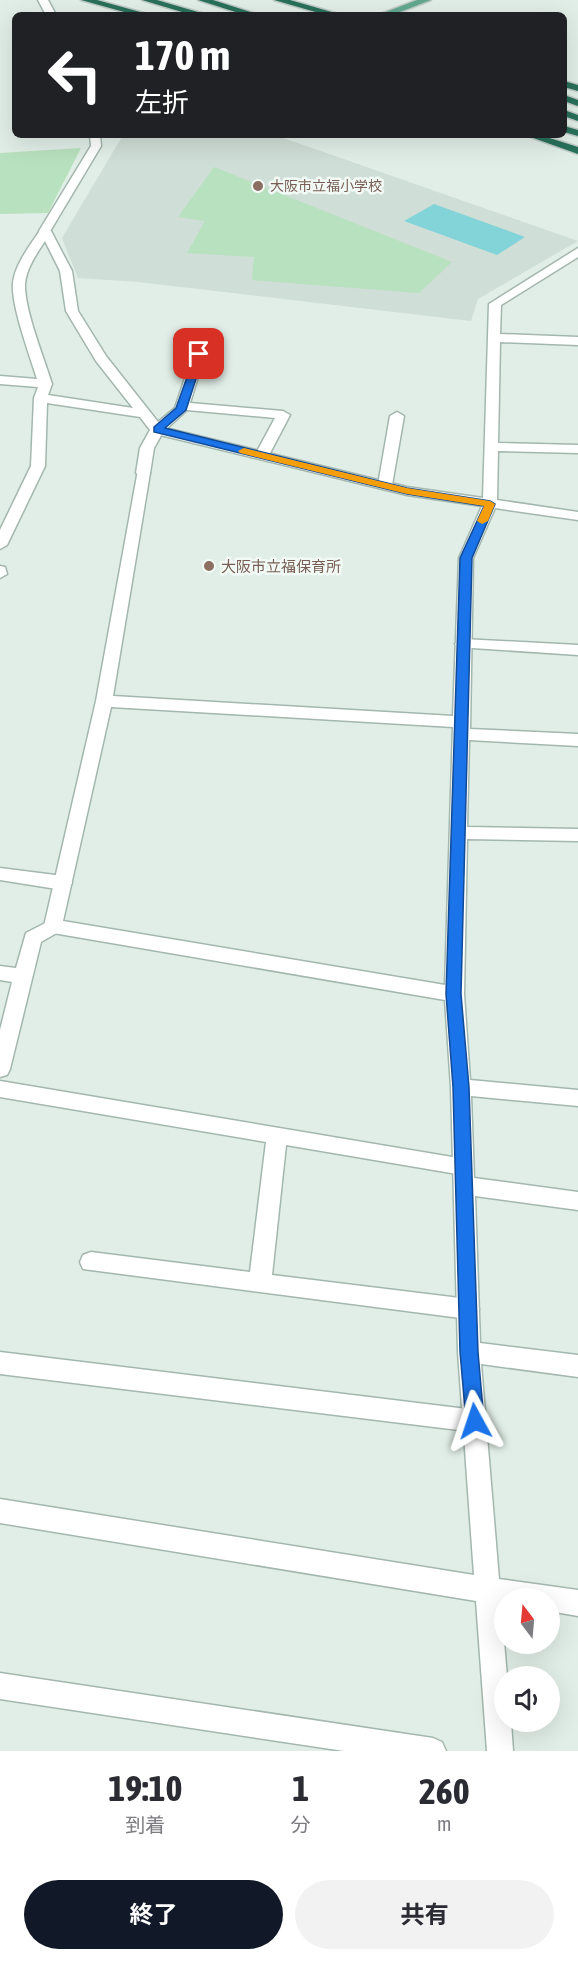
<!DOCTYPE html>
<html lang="ja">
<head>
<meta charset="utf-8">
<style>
  :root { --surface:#fff; --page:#f2f2f3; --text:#2b2b33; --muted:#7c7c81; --accent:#111827 }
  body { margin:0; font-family:"Asap Condensed","Noto Sans JP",sans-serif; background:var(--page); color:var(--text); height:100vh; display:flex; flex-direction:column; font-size:22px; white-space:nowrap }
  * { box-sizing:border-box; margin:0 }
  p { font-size:20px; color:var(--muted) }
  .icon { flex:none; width:33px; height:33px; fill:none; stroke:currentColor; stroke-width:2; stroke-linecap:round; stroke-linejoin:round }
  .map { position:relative; height:1751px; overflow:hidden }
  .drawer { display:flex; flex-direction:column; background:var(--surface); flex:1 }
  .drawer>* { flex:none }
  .guide { position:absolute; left:12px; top:12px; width:555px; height:126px; border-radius:9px; box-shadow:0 6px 24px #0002; background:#202124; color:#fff; overflow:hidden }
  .needle { width:39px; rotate:344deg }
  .controls { position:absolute; left:494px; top:1588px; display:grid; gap:12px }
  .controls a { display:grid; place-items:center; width:66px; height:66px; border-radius:50%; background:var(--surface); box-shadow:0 6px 24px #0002; font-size:30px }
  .pin { position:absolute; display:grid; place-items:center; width:51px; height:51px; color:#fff; margin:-26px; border-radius:12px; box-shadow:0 3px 9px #0006 }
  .me { position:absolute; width:66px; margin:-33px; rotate:355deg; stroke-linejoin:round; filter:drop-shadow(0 0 4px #0008) }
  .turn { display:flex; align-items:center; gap:21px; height:126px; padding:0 24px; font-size:27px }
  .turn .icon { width:78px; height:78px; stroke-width:2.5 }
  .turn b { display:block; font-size:42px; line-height:51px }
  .eta { display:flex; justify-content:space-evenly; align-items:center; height:102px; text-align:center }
  .eta b { font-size:36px; font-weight:700; line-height:42px }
  .action { display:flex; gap:12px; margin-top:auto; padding:12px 24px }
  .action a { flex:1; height:69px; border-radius:36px; background:var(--accent); color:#fff; font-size:24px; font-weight:700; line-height:69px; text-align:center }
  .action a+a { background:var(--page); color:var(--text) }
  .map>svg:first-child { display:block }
  .built { fill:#cfded6 }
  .green { fill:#b8e1bf }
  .water { fill:#83d4d9 }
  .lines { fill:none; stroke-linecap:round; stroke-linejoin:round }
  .lane-casing { stroke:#a3b7ae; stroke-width:3 }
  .street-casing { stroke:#a3b7ae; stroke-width:3 }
  .primary-casing { stroke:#c0cac6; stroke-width:3 }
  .highway-casing { stroke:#c0cac6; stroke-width:3 }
  .lane { fill:#fff; fill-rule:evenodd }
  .street { fill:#fff; fill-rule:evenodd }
  .primary { fill:#61a88f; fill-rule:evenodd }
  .highway { fill:#28705a; fill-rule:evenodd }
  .route { fill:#1a73e8; stroke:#114b97; stroke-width:1.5 }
  .slow { fill:#f59e0b }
  .education-dot { fill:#8d6e63; stroke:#f2faf5; stroke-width:2 }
  .labels { text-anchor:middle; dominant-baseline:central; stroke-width:5; stroke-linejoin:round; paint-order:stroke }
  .far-education-label { font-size:14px; fill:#785e54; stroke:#f2faf5; text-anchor:start }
  .education-label { font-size:15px; fill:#785e54; stroke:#f2faf5; text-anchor:start }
</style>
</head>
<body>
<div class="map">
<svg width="578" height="1751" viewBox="0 0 578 1751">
  <rect width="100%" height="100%" fill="#e1eee7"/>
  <!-- built -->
  <path class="built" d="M123,135h152l303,106 -100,58 -7,22 -333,-39 -60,-4 -16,-40z"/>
  <!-- green -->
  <path class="green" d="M81,148l-33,65 -48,1v-61z
    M214,167l238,95 -33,31 -167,-13 2,-23 -67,-4 18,-32 -27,-4z"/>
  <!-- water -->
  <path class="water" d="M434,204l91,33 -28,18 -93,-34z"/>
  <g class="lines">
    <!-- lane casing -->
    <g class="lane-casing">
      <path id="lane" d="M45,228l6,3 21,40 6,40 28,45 52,66 17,-14 18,-54 6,-4 6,4 -15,49 93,8 7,4 -21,40 -7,4 -7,-4 20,-37 -88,-8 -24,22 -9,16 -4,25 -7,4 -7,-4 4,-25 10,-18 -10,-13 -93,-14 -2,63 -38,79 -7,4v-19l31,-64 3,-68 4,-11 -38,-3v-8l37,3c-7,-23 -26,-73 -24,-96 2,-19 18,-39 28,-54zM45,241l15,30 6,40 30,50 37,47 -85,-13 4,-11c-8,-26 -28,-75 -27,-100 1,-15 12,-31 20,-43z
        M397,412l7,4 -12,69 -7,4 -7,-4 12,-69z
        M0,566l5,1 2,7 -7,4z
        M463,639l115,6v10l-121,-8 -2,-3z
        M0,868l63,8 6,2 3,5 -3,5 -6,2 -63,-10z
        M53,919l7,2 2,5 -2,5 -19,11 -31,127 -3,6 -7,2v-47l12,-48 -12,-2v-14l16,2 10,-35z
        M0,1081l470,79 3,6 -3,6 -7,3 -177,-30 -14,130 196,24 8,3 3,7 -3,7 -8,3 -385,-50 -3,-7 3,-7 8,-3 159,20 16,-130 -266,-45z
        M0,1352l475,58 8,3 4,8 -4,8 -8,3 -475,-58z
        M0,1673l433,65 9,4 4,9h-102l-344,-52z"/>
    </g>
    <!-- street casing -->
    <g class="street-casing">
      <path id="street" d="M38,0h10l8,15h-10z
        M90,135h10l1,11 -52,87h-8l-2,-2 52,-85z
        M578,248v9l-77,48 -1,29 78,3v8l-78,-3 -2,101 80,2v8l-80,-2 -1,49 81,12v8l-83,-12 -22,50 -3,171 108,5v12l-109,-6 -2,87 111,2v12l-111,-2 -3,155 6,86 108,10v16l-107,-10 3,82 104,14v18l-103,-14 5,147 98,12v22l-97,-13 18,215 79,11v26l-29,-5v-12h-45v6h-3l6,72h-3v45h7l2,29h-26l-11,-150 -476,-78v-24l474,76 -16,-223 -7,-265 -6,-87 -392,-67 -7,-2 -2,-5 52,-225 42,-231 5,-1 7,4 -37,223 340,20 6,-158 23,-52 -75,-11 -255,-62 -2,-3 2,-3 5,-1 250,61 76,11 6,-194zM111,707l342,20 -8,258 -382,-64z"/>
    </g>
    <!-- primary casing -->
    <g class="primary-casing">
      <path id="primary" d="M417,0h14l-39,15h-14z"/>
    </g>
    <!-- highway casing -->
    <g class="highway-casing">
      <path id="highway" d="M81,0h16l54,15h-16z
        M142,0h15l51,15h-16z
        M198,0h15l47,15h-15z
        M274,0h16l52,15h-16z
        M564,81l14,4v6l-14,-4z
        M564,95l14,5v6l-14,-5z
        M564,110l14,5v6l-14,-5z
        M564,126l14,4v6l-14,-4z
        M525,135h15l38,12v7z"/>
    </g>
    <!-- lane -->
    <use href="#lane" class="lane"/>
    <!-- street -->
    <use href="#street" class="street"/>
    <!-- primary -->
    <use href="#primary" class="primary"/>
    <!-- highway -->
    <use href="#highway" class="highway"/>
  </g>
  <!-- route -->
  <path class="route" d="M196,352l8,2 -18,56 -21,18 242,60 83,13 5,3 -23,54 -11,436 8,93 9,265 6,69 -3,6 -6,2 -7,-2 -2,-6 -6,-69 -7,-265 -7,-93 14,-436 24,-52 -77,-12 -253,-62v-5l22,-19z"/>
  <!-- slow -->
  <path class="slow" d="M244,448l163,40 83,13 5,3 -7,17 -6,3 -5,-3 7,-15 -77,-12 -167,-41 -2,-2z"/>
  <!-- markers -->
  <g class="education-dot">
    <circle cx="258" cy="186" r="6"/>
    <circle cx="209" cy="566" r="6"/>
  </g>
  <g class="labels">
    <!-- far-education labels -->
    <g class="far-education-label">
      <text x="270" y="186">大阪市立福小学校</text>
    </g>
    <!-- education labels -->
    <g class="education-label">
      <text x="221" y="566">大阪市立福保育所</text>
    </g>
  </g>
</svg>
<div class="controls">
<a><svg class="needle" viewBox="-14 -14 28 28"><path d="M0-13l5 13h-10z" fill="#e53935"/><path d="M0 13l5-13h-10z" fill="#7c7c81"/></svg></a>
<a><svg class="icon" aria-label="sound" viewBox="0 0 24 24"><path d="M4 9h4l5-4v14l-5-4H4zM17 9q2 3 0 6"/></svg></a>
</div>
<div class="pin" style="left:199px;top:354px;background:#d93025"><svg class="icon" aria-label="arrive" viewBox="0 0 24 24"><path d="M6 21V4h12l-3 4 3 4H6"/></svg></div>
<svg class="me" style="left:475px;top:1421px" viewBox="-20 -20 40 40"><path d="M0-17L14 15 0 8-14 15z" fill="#1a73e8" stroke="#fff" stroke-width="4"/></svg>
<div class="guide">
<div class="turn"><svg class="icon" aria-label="left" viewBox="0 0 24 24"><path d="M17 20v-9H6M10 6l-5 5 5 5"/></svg><div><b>170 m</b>左折</div></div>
</div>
</div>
<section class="drawer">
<div class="eta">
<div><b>19:10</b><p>到着</p></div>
<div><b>1</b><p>分</p></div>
<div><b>260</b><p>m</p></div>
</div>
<div class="action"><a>終了</a><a>共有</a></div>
</section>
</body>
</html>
